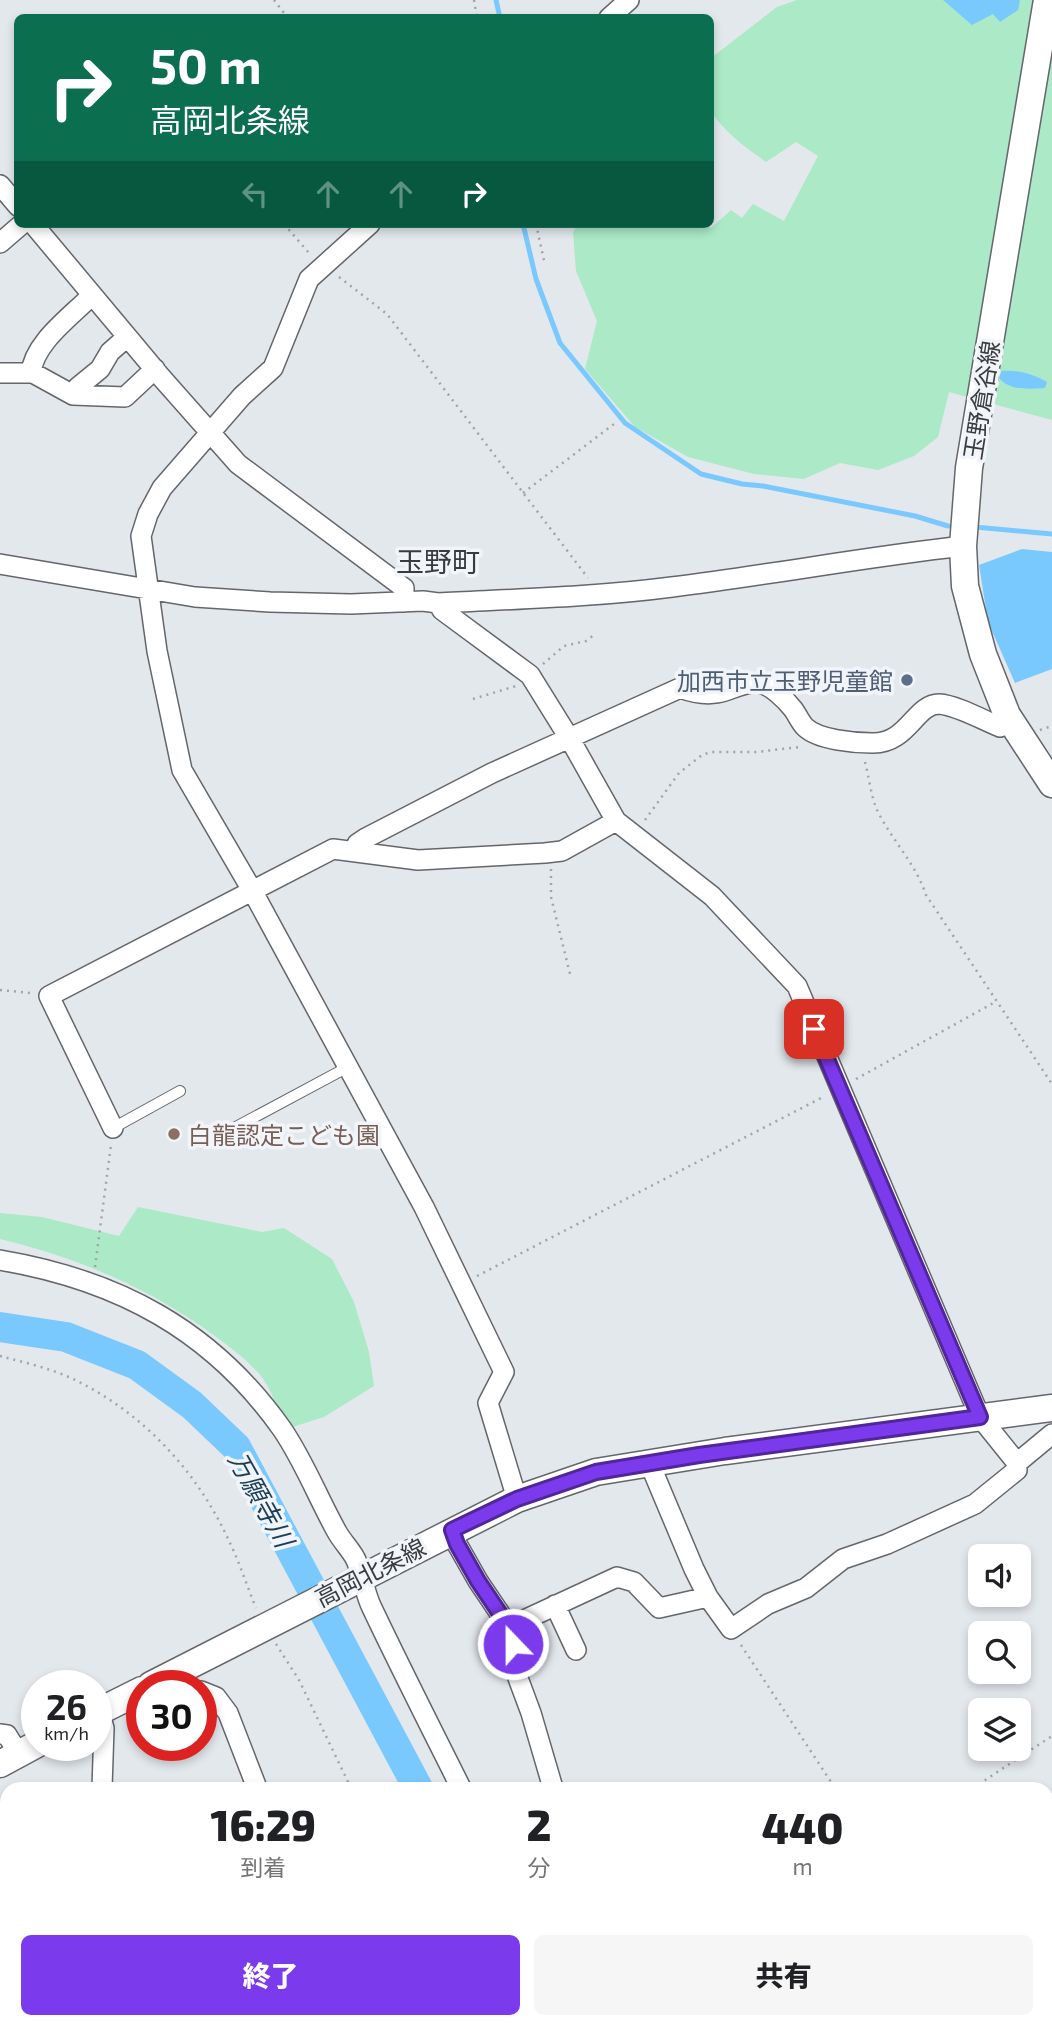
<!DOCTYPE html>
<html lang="ja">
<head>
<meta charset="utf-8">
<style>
  :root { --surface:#fff; --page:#f6f6f6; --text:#202124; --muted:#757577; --accent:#7c3aed }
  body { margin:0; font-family:"Exo 2","Noto Sans JP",sans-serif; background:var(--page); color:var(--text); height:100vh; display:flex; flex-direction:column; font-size:26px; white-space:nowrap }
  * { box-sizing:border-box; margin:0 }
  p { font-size:23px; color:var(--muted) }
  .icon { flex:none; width:38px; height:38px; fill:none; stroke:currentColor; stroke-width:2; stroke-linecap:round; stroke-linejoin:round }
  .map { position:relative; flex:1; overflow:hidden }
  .drawer { position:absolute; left:0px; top:1782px; width:1054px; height:247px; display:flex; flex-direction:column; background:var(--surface); border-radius:21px 21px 0 0; box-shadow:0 4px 10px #0003 }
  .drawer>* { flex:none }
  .banner { position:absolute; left:14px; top:14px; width:700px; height:214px; border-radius:10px; box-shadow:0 4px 10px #0003; background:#0b6e4f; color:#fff; overflow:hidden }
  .buttons { position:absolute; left:968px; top:1544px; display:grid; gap:14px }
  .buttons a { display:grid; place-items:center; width:63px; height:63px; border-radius:10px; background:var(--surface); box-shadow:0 4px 10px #0003; font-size:35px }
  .speed { position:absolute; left:21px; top:1670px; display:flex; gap:14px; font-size:35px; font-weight:700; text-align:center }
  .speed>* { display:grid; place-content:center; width:91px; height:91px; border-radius:50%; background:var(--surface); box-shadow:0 4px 10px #0003; line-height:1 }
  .speed small { font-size:18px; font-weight:400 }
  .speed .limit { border:10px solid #d22; background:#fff; color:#111 }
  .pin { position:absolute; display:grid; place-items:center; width:60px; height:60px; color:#fff; margin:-30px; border-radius:14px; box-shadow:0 4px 10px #0006 }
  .me { position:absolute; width:77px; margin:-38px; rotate:338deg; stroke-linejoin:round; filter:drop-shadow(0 0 5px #0008) }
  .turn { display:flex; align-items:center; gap:24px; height:147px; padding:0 21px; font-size:32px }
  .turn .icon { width:91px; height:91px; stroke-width:2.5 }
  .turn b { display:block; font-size:49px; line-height:60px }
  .lanes { display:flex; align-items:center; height:66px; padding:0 21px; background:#0003; justify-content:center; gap:35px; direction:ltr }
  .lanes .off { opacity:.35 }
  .eta { display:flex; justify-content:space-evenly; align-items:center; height:119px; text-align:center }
  .eta b { font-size:42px; font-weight:800; line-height:49px }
  .cta { display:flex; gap:14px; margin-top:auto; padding:14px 21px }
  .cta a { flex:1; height:80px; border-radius:10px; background:var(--accent); color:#fff; font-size:28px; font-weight:800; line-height:80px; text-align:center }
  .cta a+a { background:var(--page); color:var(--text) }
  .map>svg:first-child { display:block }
  .green { fill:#abe9c7 }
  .water { fill:#7ac9fe }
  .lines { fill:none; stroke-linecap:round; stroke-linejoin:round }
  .stream { stroke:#7ac9fe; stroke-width:5 }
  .river { stroke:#7ac9fe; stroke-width:30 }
  .lane-casing { stroke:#63666b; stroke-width:12 }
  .street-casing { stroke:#63666b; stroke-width:22 }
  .secondary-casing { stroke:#63666b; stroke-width:29 }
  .path { stroke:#a1a4a8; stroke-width:2.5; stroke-dasharray:2 5; stroke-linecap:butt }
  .lane { stroke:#fff; stroke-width:10 }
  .street { stroke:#fff; stroke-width:19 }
  .secondary { stroke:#fff; stroke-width:26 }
  .route-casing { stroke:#51269a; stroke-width:18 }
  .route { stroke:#7c3aed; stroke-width:12 }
  .service-dot { fill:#5c6f8a; stroke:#f1f5fa; stroke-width:2.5 }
  .education-dot { fill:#8d6e63; stroke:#f1f5fa; stroke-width:2.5 }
  .labels { text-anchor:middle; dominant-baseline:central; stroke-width:7; stroke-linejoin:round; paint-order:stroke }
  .street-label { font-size:24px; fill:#3a3c3e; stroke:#f1f5fa }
  .service-label { font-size:24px; fill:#4e5e75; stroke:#f1f5fa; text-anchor:end }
  .education-label { font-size:24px; fill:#785e54; stroke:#f1f5fa; text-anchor:start }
  .water-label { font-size:26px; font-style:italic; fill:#1d3f55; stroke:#f1f5fa }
  .quarter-label { font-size:28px; fill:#383c40; stroke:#f1f5fa }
</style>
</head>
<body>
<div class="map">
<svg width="1052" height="2027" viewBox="0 0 1052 2027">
  <rect width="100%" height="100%" fill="#e3e8ed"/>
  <!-- green -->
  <path class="green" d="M797,0h255v420l-103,-28 -11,45 -24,19 -36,14 -38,-7 -36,16 -50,-5 -66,-17 -53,-30 -50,-58 12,-48 -21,-50 -3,-39 5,-8h126l7,4 20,-18 11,8 11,-14 31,17 34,-65 -22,-14 -30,20c-20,-14 -43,-31 -56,-52l1,-52 66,-51z
    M138,1207l124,25 22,-4 48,31 22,43 15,50 5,34 -50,31 -38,12c-7,-16 -14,-39 -25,-53 -14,-17 -35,-32 -53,-45 -63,-45 -133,-74 -208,-92v-26l42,4 77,19z"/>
  <!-- water -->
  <path class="water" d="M943,0h76l1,1 -2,9 -18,12 -7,-8 -21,11z
    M1001,371c17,-1 30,2 46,11l-2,6c-16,1 -35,3 -46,-10z
    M1022,549l30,3v117l-37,14 -27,-61 -9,-57z"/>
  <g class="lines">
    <!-- stream -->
    <path class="stream" d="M496,0l4,18
      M523,224l13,55 24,64 65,80 76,51 41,10 21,2 152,30 33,10
      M975,527l77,7"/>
    <!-- river -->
    <path class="river" d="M0,1327l66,10 71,28 55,40 44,42 182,341
      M549,2021l3,6"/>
    <!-- lane casing -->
    <g class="lane-casing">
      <path id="lane" d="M236,1127l112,-60
        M113,1128l67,-37"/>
    </g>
    <!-- street casing -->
    <g class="street-casing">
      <path id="street" d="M609,18l20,-18
        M0,185l18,21
        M33,224l128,153 77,87 166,124v14
        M370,224l-61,55 -36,89 -31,28 -80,92 -14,26 -7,22 16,115 25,119 71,122 171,315 80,165 -16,31 29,96
        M0,243l22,-19
        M0,373h33l40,22 52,2 30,-28
        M31,373c3,-31 41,-57 61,-78
        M73,395l5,-8 22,-18 10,-17 17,-15
        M0,564l195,33 75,5 81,2 72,-3 15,2c78,-4 157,-6 234,-16 97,-12 193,-30 291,-41
        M438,603l4,7 88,65 41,66 45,80 96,75 85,90 183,431 37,46v7l-42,34 -88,40 -44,15 -37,29 -38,16 -37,25 -23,-32 -14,-28 -45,-107
        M355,851l2,-7 9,-6 126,-65 188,-85c11,4 25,7 37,5 13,-2 28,-12 42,-10 12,2 27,17 34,26 4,5 7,13 12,18 13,13 50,16 67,16 36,1 43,-39 67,-39 17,1 44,16 61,23l12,-5
        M113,1128l-64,-132 284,-147 85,11 127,-7 17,-2 54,-30
        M0,1260c118,20 212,70 282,169 22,32 36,69 55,103 5,9 13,17 18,26 8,16 9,34 17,50 29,61 59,120 89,180
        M1017,1463l35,-29
        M452,1530l5,14 21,37 31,46 9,51 13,35 22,75
        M555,1605l21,45
        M509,1627l108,-50 17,5 25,26 49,-11
        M201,1691l15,6 12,16 29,75
        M99,1712l5,16 -2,60
        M0,1734l7,1 12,19
        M583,2021l3,6
        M95,2027v-6
        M369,2027v-6"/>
    </g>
    <!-- secondary casing -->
    <g class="secondary-casing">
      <path id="secondary" d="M1047,0l-78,468 -6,78 2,40 18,68 24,61 45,69
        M151,1685l366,-186 79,-27 129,-21 327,-43
        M96,1713l46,-23
        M0,1764l37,-20"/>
    </g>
    <!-- path -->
    <path class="path" d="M274,0l10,13 -1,5
      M474,0l3,18
      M284,224l25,29
      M536,224l9,41
      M339,277l48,37 201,264
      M523,493l91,-69
      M543,664l21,-18 22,-5 8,-6
      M473,699l43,-13
      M1040,730l12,-4
      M865,762c4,15 6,34 12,48 14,29 39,54 49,85l126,189
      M645,820l34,-47 23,-18 9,-3h45l44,-5
      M551,869v28l19,77
      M0,990l31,3
      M856,1079l141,-78
      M95,1267l16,-122
      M477,1276l348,-180
      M0,1356c23,6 49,12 71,22 72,34 127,94 159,165 10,21 17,43 26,65
      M276,1644l23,36 52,108
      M741,1645l94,143
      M973,1788l79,-52
      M1046,1884l6,9
      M466,2021l4,6
      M742,2021l4,6
      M607,2027l9,-6"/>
    <!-- lane -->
    <use href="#lane" class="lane"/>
    <!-- street -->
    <use href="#street" class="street"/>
    <!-- secondary -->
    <use href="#secondary" class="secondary"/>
  </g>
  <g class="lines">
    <!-- route casing -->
    <g class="route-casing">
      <path id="route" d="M513,1644l-4,-17 -31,-46 -21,-37 -5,-14 65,-31 79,-27 103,-17 281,-38 -166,-388"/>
    </g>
    <!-- route -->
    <use href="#route" class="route"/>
  </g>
  <!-- markers -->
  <circle class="service-dot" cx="907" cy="680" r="7"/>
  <circle class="education-dot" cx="174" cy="1134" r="7"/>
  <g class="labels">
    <!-- street labels -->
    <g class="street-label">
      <text transform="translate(981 400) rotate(-81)">玉野倉谷線</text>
      <text transform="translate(370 1572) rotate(-27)">高岡北条線</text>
    </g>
    <!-- service labels -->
    <g class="service-label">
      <text x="893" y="680">加西市立玉野児童館</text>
    </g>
    <!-- education labels -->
    <g class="education-label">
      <text x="188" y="1134">白龍認定こども園</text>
    </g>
    <!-- water labels -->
    <g class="water-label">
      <text transform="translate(262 1499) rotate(61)">万願寺川</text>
    </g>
    <!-- quarter labels -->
    <g class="quarter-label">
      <text x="438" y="561">玉野町</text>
    </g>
  </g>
</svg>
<div class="buttons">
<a><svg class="icon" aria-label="sound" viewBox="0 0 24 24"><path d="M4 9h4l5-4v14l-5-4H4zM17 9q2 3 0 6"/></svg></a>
<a><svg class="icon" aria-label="search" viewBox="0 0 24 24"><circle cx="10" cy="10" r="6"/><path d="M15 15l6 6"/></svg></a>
<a><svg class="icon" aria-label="layers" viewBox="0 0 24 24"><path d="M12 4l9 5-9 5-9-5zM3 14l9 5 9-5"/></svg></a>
</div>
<div class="speed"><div>26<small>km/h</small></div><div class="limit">30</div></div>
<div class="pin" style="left:814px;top:1029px;background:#d93025"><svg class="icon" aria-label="arrive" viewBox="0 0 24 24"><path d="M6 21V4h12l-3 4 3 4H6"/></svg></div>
<svg class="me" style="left:513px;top:1644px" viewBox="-20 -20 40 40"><circle r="17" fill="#7c3aed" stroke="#fff" stroke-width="3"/><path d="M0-11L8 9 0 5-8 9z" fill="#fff"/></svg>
<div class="banner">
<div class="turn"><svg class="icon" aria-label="right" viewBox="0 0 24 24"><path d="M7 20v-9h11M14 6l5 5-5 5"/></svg><div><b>50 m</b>高岡北条線</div></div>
<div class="lanes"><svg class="icon off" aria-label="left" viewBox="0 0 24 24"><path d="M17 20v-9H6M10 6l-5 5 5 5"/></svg><svg class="icon off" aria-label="ahead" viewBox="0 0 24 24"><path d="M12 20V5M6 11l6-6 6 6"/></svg><svg class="icon off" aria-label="ahead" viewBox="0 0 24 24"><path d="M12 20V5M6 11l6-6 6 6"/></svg><svg class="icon" aria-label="right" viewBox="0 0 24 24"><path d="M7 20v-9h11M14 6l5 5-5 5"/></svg></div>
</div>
<section class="drawer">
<div class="eta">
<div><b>16:29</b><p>到着</p></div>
<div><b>2</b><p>分</p></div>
<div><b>440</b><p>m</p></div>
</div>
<div class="cta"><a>終了</a><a>共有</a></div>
</section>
</div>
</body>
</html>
